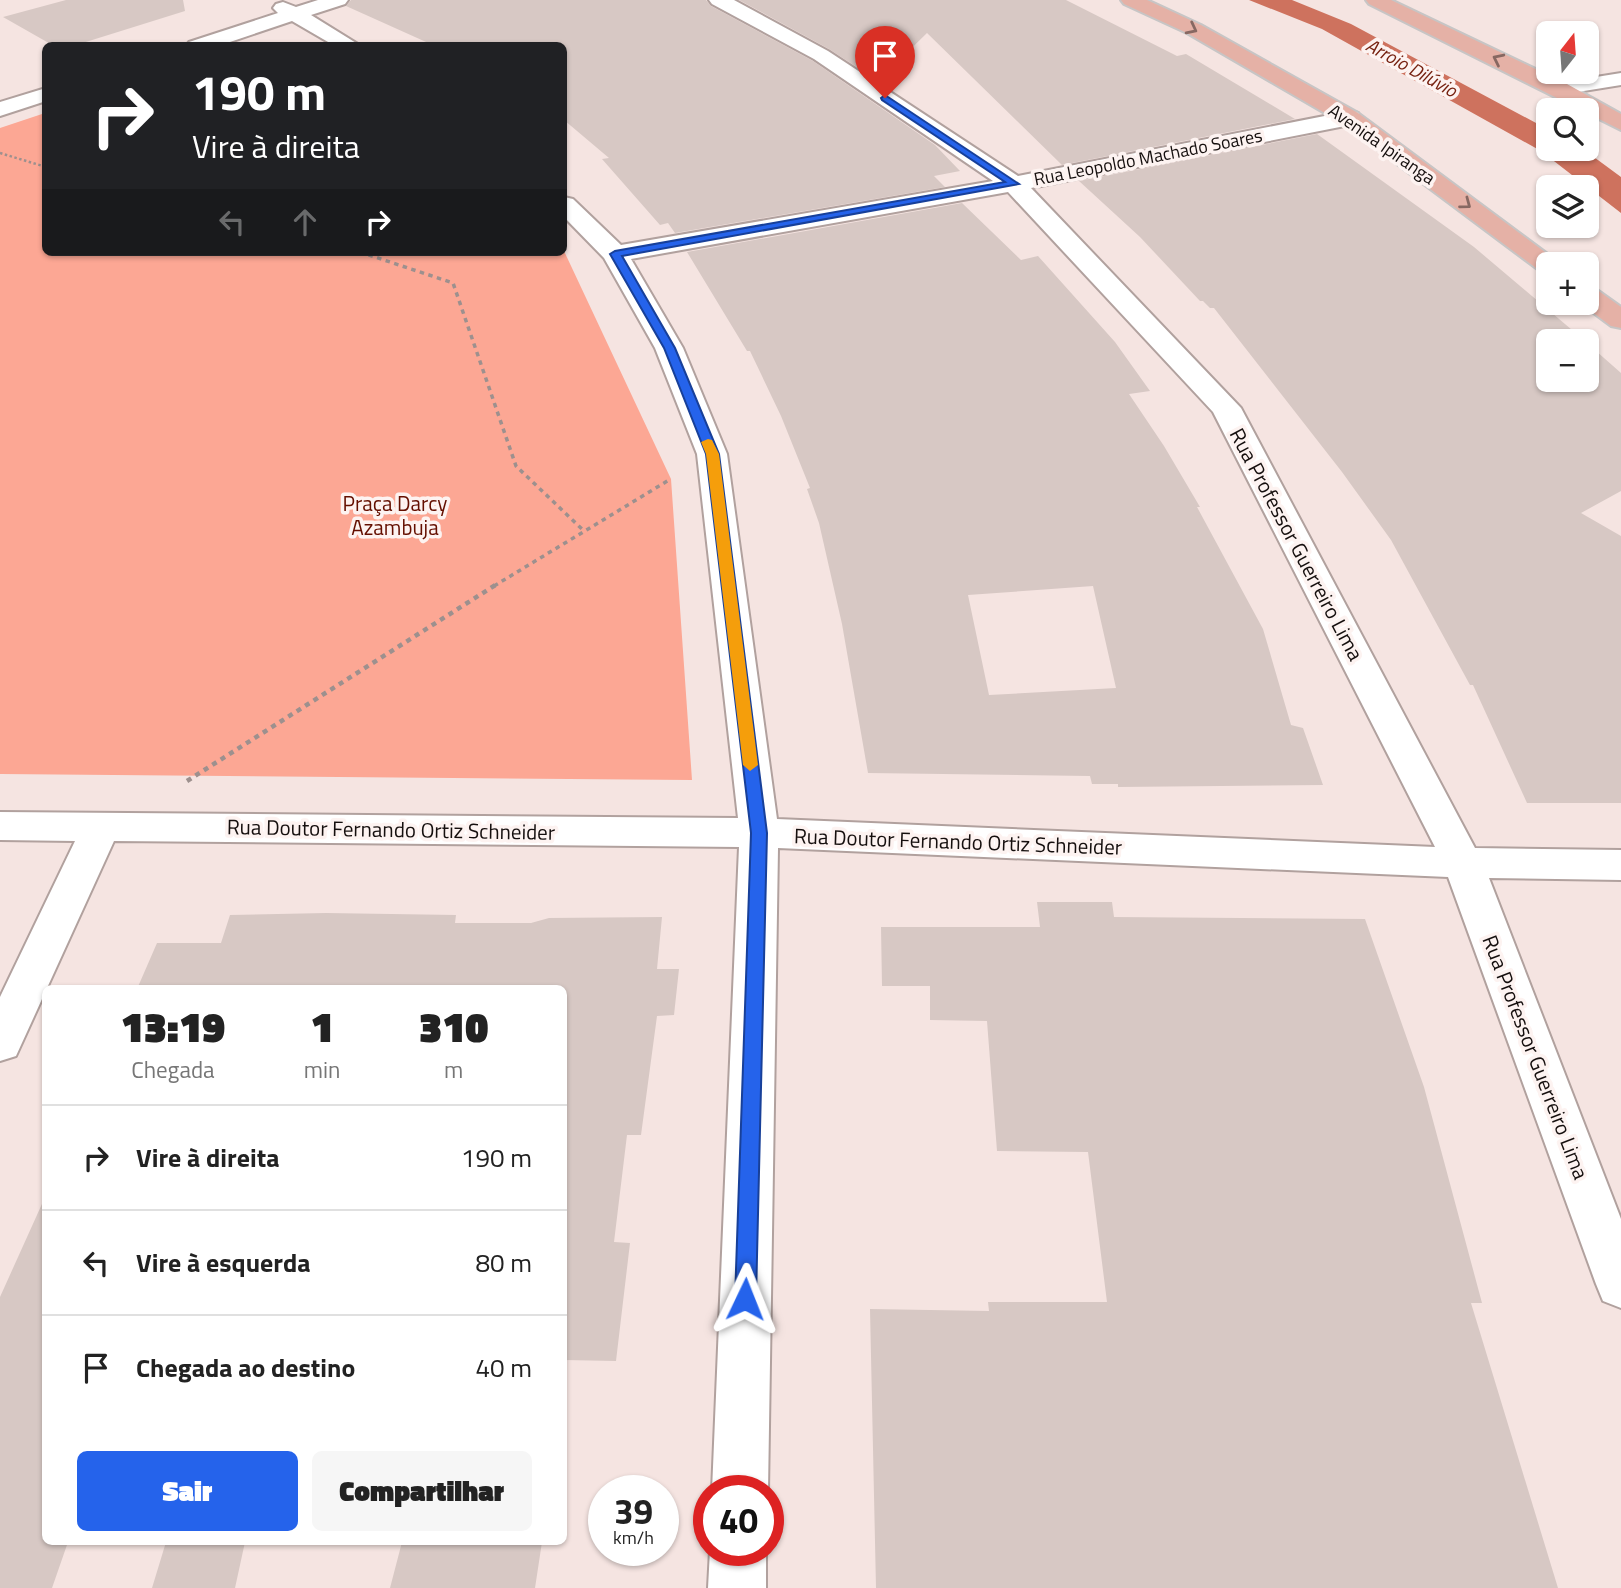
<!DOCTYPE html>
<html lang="pt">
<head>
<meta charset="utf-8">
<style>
  :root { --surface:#fff; --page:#f6f6f6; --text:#222; --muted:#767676; --line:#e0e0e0; --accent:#2563eb }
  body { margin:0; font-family:"Titillium Web",sans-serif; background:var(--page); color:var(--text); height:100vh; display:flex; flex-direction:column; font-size:26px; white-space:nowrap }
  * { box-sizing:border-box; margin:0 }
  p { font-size:23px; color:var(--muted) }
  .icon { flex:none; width:38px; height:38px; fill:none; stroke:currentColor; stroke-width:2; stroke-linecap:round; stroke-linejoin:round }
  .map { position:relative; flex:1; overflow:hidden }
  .sheet { position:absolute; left:42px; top:985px; width:525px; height:560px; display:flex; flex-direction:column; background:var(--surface); border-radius:10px; box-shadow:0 2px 5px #0004 }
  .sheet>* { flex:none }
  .banner { position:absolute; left:42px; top:42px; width:525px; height:214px; border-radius:10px; box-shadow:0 2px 5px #0004; background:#202124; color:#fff; overflow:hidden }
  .needle { width:46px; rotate:17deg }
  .fabs { position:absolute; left:1536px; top:21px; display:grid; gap:14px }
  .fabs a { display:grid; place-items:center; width:63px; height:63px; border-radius:10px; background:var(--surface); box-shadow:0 2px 5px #0004; font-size:35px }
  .speed { position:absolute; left:588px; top:1475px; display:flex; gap:14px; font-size:35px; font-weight:700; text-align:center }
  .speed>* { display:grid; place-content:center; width:91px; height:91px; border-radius:50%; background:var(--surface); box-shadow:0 2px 5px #0004; line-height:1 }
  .speed small { font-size:18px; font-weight:400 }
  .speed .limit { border:10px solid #d22; background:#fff; color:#111 }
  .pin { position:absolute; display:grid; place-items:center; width:60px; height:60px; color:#fff; margin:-72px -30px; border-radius:50% 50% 50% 0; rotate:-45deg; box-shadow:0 0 7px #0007 }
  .pin .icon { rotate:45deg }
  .me { position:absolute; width:77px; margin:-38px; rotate:2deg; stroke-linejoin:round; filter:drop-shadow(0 0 5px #0008) }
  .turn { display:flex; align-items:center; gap:24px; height:147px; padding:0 35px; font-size:32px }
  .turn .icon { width:91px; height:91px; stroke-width:2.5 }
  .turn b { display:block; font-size:49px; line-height:60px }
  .lanes { display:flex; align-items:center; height:66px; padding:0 35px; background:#0003; justify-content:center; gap:35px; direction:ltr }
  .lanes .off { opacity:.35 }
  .eta { display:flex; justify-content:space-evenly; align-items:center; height:119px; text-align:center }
  .eta b { font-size:42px; font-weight:800; line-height:49px }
  .action { display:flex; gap:14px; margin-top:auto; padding:14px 35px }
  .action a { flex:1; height:80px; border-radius:10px; background:var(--accent); color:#fff; font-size:28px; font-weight:800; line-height:80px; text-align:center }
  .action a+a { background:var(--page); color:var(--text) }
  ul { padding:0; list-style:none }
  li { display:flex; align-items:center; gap:21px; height:105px; padding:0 35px; border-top:2px solid var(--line) }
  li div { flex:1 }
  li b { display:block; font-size:26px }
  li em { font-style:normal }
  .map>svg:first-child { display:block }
  .green { fill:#fca794 }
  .water { fill:#ce725e }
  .building { fill:#d7c8c4; fill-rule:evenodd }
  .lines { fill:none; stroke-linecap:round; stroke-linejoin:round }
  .minor-casing { stroke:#b1a19e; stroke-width:4 }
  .major-casing { stroke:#c7c5c5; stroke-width:4 }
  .path-far2 { stroke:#9d908e; stroke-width:2.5; stroke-dasharray:2.5 2.5; stroke-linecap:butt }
  .path-far1 { stroke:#9d908e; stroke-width:3.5; stroke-dasharray:4.5 4.5; stroke-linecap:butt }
  .path { stroke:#9d908e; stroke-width:4.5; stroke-dasharray:5 5; stroke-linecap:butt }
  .minor { fill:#fff; fill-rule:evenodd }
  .major { fill:#e5b1a6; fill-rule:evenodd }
  .oneway { stroke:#876862 }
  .route { fill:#2563eb; stroke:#184099; stroke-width:2 }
  .slow { fill:#f59e0b }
  .labels { text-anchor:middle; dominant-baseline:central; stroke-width:7; stroke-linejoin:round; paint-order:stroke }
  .far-street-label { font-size:18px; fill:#150f0e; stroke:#fdf3f1 }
  .far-water-label { font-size:19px; font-style:italic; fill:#772312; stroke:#fdf3f1 }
  .park-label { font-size:21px; fill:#640f00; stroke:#fdf3f1 }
  .street-label { font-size:21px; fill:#150f0e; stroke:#fdf3f1 }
</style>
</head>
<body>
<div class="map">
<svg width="1621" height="1588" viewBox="0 0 1621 1588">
  <rect width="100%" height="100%" fill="#f5e4e1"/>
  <!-- green -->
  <path class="green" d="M45,113l1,139 518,-1 107,228 21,301 -692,-6v-646z"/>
  <!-- water -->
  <path class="water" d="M1249,0h43l59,24 198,106v19h34l38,28v36l-80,-62 -219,-122z"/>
  <!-- building -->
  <path class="building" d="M66,0h117l2,11 -112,35h-19l-51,-29z
    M351,0h355l5,6 102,55 122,84 25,26 -26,5 11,11 -270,46 -7,-10 -8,2 -58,-66 7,-1 -45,-38v-74h-129l-89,-40z
    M739,0h327l111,56 9,-2 109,65 -233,46 -135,-132 -49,48 -49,-32z
    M1317,134l157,113 111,94h-36v39h38v-37l34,30v118l-40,22 40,23v267h-94l-54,-118h-3l-79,-145 -49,-68 -128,-164h-4l-7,-7h-3l-60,-64 -61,-56z
    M962,203l59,57 17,-4 77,86 35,49 -21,3 35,52 36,61h-3l66,122 28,96 12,3 20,57 -205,2v-3h-26l-2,-8 -222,-3 -26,-149 -23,-101 -12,-34 3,-1 -29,-72 -31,-65h-3l-60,-99zM1093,586l23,102 -127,7 -21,-100z
    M1037,902h75l2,15 251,2 59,168 58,216h-11l87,285h-682l-6,-279 119,2 -1,-9h119l-19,-150 -91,-1 -10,-130 -57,-1v-34h-48l-1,-59h159z
    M326,913l130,2 -1,8h76l18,-5 113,-1 -5,52h22l-5,46 -17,1 -16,119h-14l-13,107 16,1 -14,118 -52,-1v-371h-427l20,-46h64l9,-28z
    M46,1195v347h22l-16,46h-52v-291z
    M166,1542h79l-10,46h-83z
    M402,1542h140l-7,46h-145z"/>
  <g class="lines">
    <!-- minor casing -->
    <g class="minor-casing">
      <path id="minor" d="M318,0h30l-3,4 -34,11 50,31h-26l-43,-25 -74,25h-32l3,-4 89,-29 -5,-5 3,-4 7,-2 13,5z
        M709,0h25l94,51 190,125 332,-65 8,2 3,5 -3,5 -8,2 -319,63 210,220 234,440 146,2v30l-132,-2 132,341v89l-18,-7 -7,-17 -148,-407 -670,-29 -10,643h-56l27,-644 -625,-6 -98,215 -16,5v-64l75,-156 -75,-1v-28l738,6 -41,-364 -42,-106 -51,-90 -40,-41v-20l9,2 48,46 372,-64 -179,-122 -102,-55zM1008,192l205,220 222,435 -658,-28 -50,-365 -44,-106 -52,-89z
        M1621,73v12l-62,10 -8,-1 -3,-5 3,-5 8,-1z
        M46,88v13l-46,15v-14z
        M710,1550h56v38h-58z"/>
    </g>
    <!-- major casing -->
    <g class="major-casing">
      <path id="major" d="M1121,0h26l54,25 157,88 203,151h-12v10l-9,-3 -198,-148 -155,-90 -63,-29z
        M1366,0h25l176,84 54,30v16l-34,-17v-3h-6l-212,-106z
        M1587,287l9,2 25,18v21l-10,-2 -31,-23h7z"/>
    </g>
    <!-- path-far2 -->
    <path class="path-far2" d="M0,153l46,14
      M359,252l6,2"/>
    <!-- path-far1 -->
    <path class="path-far1" d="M360,252l93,31 63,183 68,65
      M494,586l175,-106"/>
    <!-- path -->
    <path class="path" d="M187,781l310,-197"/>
    <!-- minor -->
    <use href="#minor" class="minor"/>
    <!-- major -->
    <use href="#major" class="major"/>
  </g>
  <!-- one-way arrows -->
  <defs><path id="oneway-chevron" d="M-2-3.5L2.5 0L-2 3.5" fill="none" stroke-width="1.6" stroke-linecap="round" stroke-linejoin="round" transform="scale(1.75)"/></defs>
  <g class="oneway">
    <use href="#oneway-chevron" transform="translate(1192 29) rotate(27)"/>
    <use href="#oneway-chevron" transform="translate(1498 59) rotate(-154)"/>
    <use href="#oneway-chevron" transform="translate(1466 204) rotate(37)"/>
  </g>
  <!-- route -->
  <path class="route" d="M885,95l134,89 -397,72 53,92 44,106 48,379 -11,466 -3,7 -8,3 -7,-3 -3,-7 16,-466 -45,-379 -42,-106 -54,-94 5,-3 390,-69 -123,-82 -1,-2z"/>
  <!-- slow -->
  <path class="slow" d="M708,439l4,1 7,14 39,311 -8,6 -7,-6 -37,-311 -5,-12z"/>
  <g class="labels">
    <!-- far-street labels -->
    <g class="far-street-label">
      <text transform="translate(1382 144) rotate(35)">Avenida Ipiranga</text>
      <text transform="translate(1148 157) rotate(-11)">Rua Leopoldo Machado Soares</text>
    </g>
    <!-- far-water labels -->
    <g class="far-water-label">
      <text transform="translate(1412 67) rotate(29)">Arroio Dilúvio</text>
    </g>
    <!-- park labels -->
    <g class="park-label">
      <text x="395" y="503">Praça Darcy<tspan x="395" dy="24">Azambuja</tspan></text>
    </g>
    <!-- street labels -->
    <g class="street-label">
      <text transform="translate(1297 544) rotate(62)">Rua Professor Guerreiro Lima</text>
      <text transform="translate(391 829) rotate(1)">Rua Doutor Fernando Ortiz Schneider</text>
      <text transform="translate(958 841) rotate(2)">Rua Doutor Fernando Ortiz Schneider</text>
      <text transform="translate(1536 1057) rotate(69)">Rua Professor Guerreiro Lima</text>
    </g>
  </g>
</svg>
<div class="fabs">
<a><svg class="needle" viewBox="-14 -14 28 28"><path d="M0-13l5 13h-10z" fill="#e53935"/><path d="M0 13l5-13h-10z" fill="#767676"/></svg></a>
<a><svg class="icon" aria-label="search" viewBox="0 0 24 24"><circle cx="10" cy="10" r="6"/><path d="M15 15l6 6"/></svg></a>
<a><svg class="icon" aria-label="layers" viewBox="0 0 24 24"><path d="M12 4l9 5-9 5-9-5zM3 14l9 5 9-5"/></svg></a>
<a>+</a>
<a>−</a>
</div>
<div class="speed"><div>39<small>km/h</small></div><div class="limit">40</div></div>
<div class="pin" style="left:885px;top:98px;background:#d93025"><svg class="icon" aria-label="arrive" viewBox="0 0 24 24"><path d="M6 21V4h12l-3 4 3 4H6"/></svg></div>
<svg class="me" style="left:745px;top:1299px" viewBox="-20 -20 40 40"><path d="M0-17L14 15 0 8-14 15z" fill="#2563eb" stroke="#fff" stroke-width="4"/></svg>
<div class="banner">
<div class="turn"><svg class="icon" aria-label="right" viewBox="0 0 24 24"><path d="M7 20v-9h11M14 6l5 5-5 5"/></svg><div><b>190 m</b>Vire à direita</div></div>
<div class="lanes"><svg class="icon off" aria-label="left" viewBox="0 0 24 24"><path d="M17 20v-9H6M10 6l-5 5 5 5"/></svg><svg class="icon off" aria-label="ahead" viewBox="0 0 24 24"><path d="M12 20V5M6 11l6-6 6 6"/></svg><svg class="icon" aria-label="right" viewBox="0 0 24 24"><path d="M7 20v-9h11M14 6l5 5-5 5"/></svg></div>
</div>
<section class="sheet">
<div class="eta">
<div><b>13:19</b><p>Chegada</p></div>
<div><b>1</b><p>min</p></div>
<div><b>310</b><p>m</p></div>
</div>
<ul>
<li><svg class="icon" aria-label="right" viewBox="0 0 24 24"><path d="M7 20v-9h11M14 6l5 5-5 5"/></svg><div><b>Vire à direita</b></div><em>190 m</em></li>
<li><svg class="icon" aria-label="left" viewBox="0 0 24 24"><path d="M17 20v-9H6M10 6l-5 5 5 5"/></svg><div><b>Vire à esquerda</b></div><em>80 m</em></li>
<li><svg class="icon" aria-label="arrive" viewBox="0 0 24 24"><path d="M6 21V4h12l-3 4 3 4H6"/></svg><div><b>Chegada ao destino</b></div><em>40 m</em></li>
</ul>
<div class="action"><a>Sair</a><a>Compartilhar</a></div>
</section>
</div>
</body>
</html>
